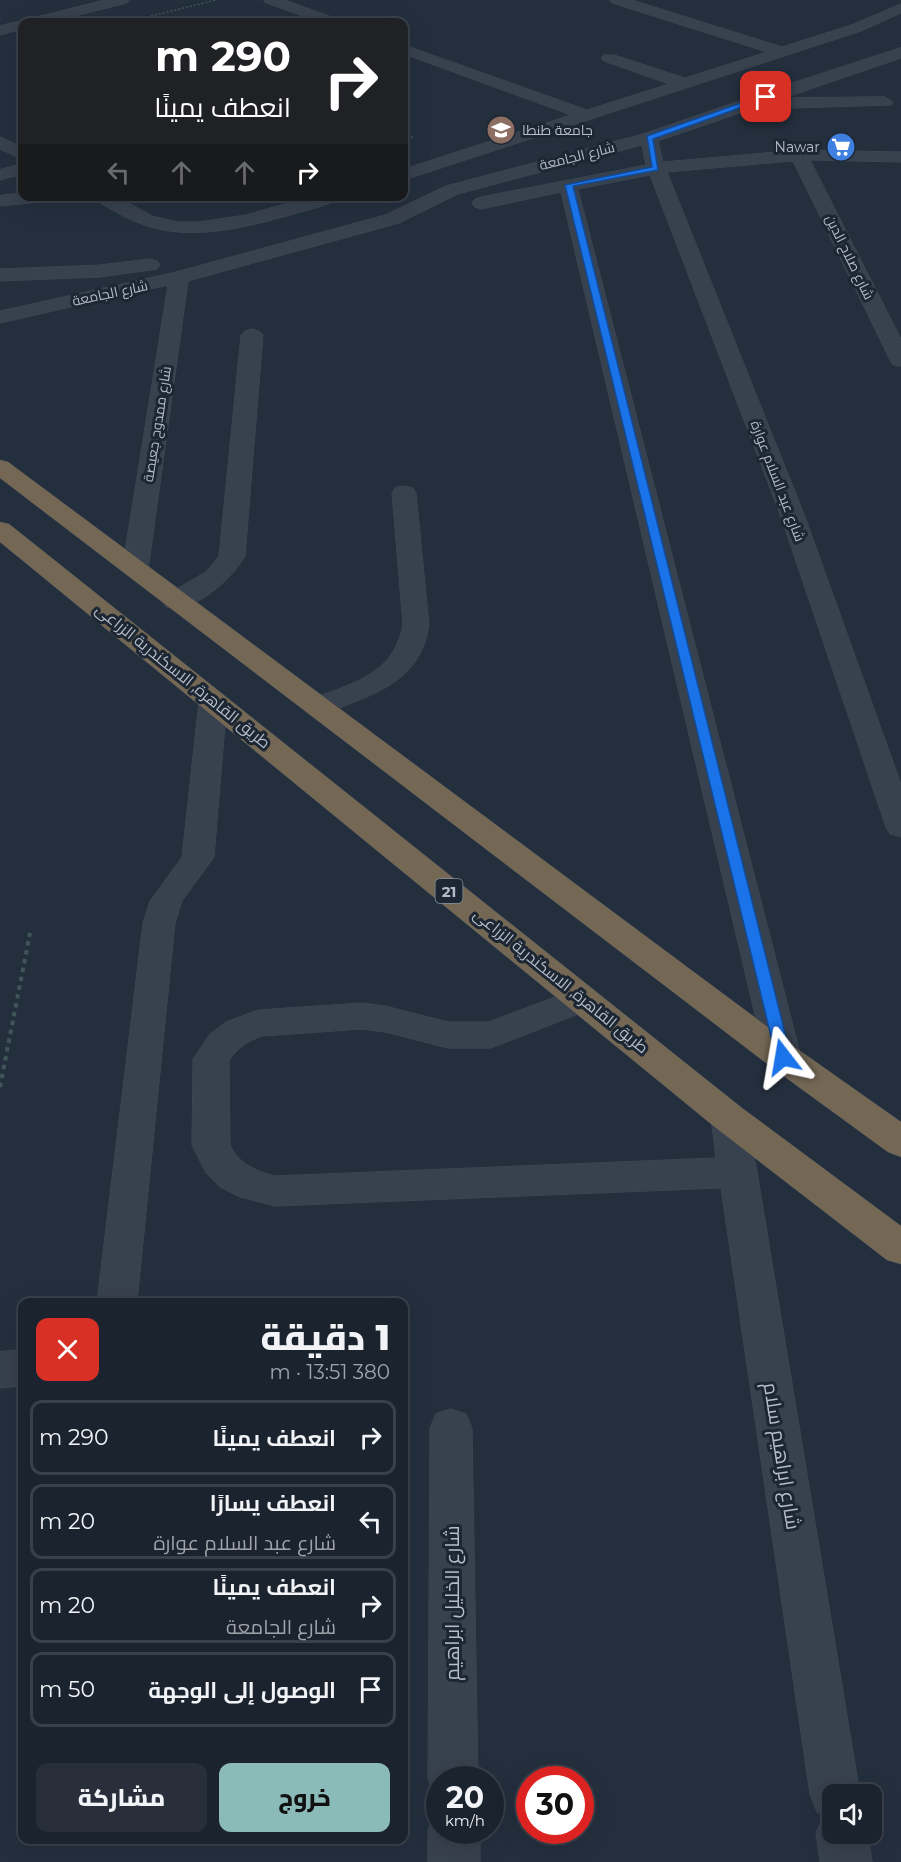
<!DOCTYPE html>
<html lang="ar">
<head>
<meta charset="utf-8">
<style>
  :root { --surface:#1b232e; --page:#282f3a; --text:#f1f3f6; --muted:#a0a4aa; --line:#39404a; --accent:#8bbbb9 }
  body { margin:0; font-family:Montserrat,Cairo,sans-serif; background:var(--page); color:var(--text); direction:rtl; height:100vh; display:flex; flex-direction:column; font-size:22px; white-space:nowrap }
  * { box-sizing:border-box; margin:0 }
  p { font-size:20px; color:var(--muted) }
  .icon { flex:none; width:33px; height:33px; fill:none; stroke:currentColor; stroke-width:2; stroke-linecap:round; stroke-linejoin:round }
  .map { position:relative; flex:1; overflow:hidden; direction:ltr }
  .panel { position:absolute; left:18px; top:1298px; width:390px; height:546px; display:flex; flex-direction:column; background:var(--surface); border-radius:12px; box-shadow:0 6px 24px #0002,0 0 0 2px var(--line); direction:rtl }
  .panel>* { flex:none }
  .hud { position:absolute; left:18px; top:18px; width:390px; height:183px; border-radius:12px; box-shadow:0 6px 24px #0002,0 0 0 2px var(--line); direction:rtl; background:#202124; color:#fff; overflow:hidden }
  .controls { position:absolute; left:822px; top:1784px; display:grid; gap:12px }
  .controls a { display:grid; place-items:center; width:60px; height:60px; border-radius:12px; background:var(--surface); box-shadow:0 6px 24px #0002,0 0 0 2px var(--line); font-size:30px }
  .speed { position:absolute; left:426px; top:1766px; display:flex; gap:12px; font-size:30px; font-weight:700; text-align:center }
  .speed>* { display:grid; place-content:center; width:78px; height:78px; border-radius:50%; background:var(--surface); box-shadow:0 6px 24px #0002,0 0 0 2px var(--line); line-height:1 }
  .speed small { font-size:15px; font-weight:400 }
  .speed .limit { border:9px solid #d22; background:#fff; color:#111 }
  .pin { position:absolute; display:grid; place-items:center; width:51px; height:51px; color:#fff; margin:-26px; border-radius:12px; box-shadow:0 3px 9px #0006 }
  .me { position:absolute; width:66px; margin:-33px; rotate:346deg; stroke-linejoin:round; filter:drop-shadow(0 0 4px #0008) }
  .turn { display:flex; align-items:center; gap:21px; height:126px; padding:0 18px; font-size:27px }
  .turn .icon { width:78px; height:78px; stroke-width:2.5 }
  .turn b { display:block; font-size:42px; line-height:51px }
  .lanes { display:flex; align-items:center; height:57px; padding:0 18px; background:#0003; justify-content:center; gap:30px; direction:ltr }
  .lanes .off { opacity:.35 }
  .round { display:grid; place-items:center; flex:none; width:63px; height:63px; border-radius:12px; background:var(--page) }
  .overview { display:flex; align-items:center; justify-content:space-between; height:102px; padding:0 18px }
  h1 { font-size:36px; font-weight:800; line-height:45px }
  .primary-button { display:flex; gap:12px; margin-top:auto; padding:12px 18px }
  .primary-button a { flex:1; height:69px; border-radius:12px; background:var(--accent); color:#111; font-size:24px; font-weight:800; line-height:69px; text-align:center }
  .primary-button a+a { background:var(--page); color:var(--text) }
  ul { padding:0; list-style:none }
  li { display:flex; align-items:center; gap:18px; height:75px; margin:0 12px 9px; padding:0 6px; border:3px solid var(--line); border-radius:12px }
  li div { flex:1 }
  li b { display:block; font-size:22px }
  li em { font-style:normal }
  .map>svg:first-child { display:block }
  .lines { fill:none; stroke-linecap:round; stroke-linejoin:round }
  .minor-casing { stroke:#414a57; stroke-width:1 }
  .highway-casing { stroke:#434c59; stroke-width:1 }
  .path-far1 { stroke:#3f5557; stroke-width:1.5; stroke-dasharray:2 2; stroke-linecap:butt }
  .path { stroke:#3f5557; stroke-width:4; stroke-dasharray:4.5 4.5; stroke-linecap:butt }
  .minor { fill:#38414e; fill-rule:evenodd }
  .highway { fill:#746855; fill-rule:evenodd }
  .route { fill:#1a73e8; stroke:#114b97; stroke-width:1.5 }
  .labels { text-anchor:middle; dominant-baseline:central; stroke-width:6; stroke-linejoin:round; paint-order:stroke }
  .far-poi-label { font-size:14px; fill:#b4bcc9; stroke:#1d2633; text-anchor:start }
  .far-street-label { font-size:14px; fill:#b4bcc9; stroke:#1d2633 }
  .shield { fill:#1d2633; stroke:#878f9c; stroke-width:1.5 }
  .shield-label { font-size:15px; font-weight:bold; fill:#b4bcc9 }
  .street-label { font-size:16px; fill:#b4bcc9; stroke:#1d2633 }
  .near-street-label { font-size:20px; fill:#b4bcc9; stroke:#1d2633 }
</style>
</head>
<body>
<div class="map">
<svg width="901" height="1862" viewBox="0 0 901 1862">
  <rect width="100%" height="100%" fill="#242f3e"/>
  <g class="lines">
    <!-- minor casing -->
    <g class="minor-casing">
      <path id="minor" d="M105,0h24l-2,3 -76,19h-23l2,-3z
        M264,0h21l52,19 2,3h-19l-54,-19z
        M610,0h22l150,47 69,-22 50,-21v9l-40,18 -457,149v-11l167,-54 -167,-61v-9l183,65 82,-26 -65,-23 -3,-3 3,-3h10l71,23 82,-26 -155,-49z
        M22,21l6,1h-6v7l-22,6v-9z
        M901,48v10l-243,83 5,21 136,-12 102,2v10l-91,-2 91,179v27l-8,-1 -3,-5 -97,-199 -126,11 137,342 97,270v53l-11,-3 -4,-7 -106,-313 -130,-339 -72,14 223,868 -5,9 -13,4 -13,-4 -5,-9 -204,-865 -80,17 -6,-2 -3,-4 3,-4 6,-2 165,-32 -4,-20 -184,49 -59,29 -211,58 -40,289 -4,5 -9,3 -9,-3 -4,-5 46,-285 -168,38v-12l176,-39 209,-57 61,-29 197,-52 137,-47z
        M885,97l8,5 -2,3 -99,3 -8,-5 8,-5z
        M0,137l22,10v12l-22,-10z
        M22,164v10l-22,6v-10z
        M22,193v3h36l-9,5 -49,5v-10z
        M93,196h23l36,20 26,6h21l47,-7 66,-19h29c-7,9 -36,14 -47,18 -58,16 -119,32 -174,0 -9,-5 -21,-10 -27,-18z
        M150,259l7,2 3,4 -3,4 -57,8 -100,4v-12l100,-4z
        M252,329l7,2 4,4 -18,221c-13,23 -51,58 -79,51l-4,-6 4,-6 40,-23 13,-16 22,-221 4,-4z
        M404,486l9,2 3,5 13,132c-9,58 -54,68 -102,88l-10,3 -10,-3 -4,-6 4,-6c43,-18 86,-24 96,-76l-11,-132 3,-5z
        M213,692l10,3 4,6 -13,156 -32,44 -7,22 -38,379h-40l46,-379 7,-22 32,-44 17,-156 4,-6z
        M582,987l12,3 5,9 -5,9 -103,40h-43l-63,-16 -23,-3 -100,7c-14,5 -25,12 -33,25l1,84c9,19 26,26 45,31l441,-18 -5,-40 5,-10 13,-4 13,4 5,10 10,54 103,622h-28v39h36l4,29h-52l-4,-29 8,-18 -7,-3 -7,-18 -89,-606 -446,18 -35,-9 -20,-10 -14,-14 -14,-28 1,-86 17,-25 16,-12 32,-12 104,-7 23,3 63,16h40z
        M22,1350v36l-22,2v-36z
        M451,1409l15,5 6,14 6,351h-38v19l-5,-1 -7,-18 2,-351 6,-14z
        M440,1810v20h40v32h-52v-32l8,-18z"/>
    </g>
    <!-- highway casing -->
    <g class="highway-casing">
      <path id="highway" d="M0,460l8,2 788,586 105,74v35l-13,-5 -118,-86 -770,-588z
        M0,522l9,2 733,584 159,118v38l-14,-4 -171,-132 -716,-586z"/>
    </g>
    <!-- path-far1 -->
    <path class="path-far1" d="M151,16l65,-16
      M404,133l10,5"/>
    <!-- path -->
    <path class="path" d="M0,1087l30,-154"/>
    <!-- minor -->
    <use href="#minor" class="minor"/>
    <!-- highway -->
    <use href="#highway" class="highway"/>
  </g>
  <!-- route -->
  <path class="route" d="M764,95l6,2 -117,42 5,31 -85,16 218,871 -3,4h-10l-2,-4 -211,-872 87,-18 -5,-31z"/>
  <!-- icons -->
  <defs>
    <g id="university-disc" transform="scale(1.5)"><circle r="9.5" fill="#8d6e63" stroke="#1d2633"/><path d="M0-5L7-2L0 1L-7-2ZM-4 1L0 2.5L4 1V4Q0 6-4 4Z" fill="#fff"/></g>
    <g id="supermarket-disc" transform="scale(1.5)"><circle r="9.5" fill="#3f7fe0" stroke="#1d2633"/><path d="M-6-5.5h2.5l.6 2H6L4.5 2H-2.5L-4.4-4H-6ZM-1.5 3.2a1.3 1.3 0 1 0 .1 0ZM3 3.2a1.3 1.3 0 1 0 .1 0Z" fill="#fff"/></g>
  </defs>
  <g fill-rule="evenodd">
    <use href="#university-disc" x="501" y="130"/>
    <use href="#supermarket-disc" x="841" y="147"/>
  </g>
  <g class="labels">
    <!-- far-poi labels -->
    <g class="far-poi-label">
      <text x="522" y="130">جامعة طنطا</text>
      <text x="820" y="147" text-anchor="end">Nawar</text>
    </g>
    <!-- far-street labels -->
    <g class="far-street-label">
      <text transform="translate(577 156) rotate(-14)">شارع الجامعة</text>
      <text transform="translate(850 257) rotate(64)">شارع صلاح الدين</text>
      <text transform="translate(110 293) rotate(-12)">شارع الجامعة</text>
      <text transform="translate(157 424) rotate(-81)">شارع ممدوح جعيصة</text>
      <text transform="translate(778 481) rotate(69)">شارع عبد السلام عوارة</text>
    </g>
    <!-- shield labels -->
    <rect class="shield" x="435.5" y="879" width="27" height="24" rx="4.5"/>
    <g class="shield-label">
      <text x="449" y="891">21</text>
    </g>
    <!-- street labels -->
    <g class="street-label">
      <text transform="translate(183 676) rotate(39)">طريق القاهرة, الاسكندرية الزراعى</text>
      <text transform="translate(561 981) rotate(39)">طريق القاهرة, الاسكندرية الزراعى</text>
    </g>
    <!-- near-street labels -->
    <g class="near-street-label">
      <text transform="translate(782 1456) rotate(81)">شارع ابراهيم سلام</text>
      <text transform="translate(452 1603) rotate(-90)">شارع الخليل ابراهيم</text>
    </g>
  </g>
</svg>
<div class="controls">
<a><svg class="icon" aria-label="sound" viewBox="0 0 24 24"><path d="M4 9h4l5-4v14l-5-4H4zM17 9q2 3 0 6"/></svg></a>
</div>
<div class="speed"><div>20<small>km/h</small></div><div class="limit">30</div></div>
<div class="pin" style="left:766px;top:97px;background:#d93025"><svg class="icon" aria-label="arrive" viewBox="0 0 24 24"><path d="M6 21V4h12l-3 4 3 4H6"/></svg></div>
<svg class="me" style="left:783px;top:1057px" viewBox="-20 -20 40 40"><path d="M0-17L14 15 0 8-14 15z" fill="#1a73e8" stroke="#fff" stroke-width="4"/></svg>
<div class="hud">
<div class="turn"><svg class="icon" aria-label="right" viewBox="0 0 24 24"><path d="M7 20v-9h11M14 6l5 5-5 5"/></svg><div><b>290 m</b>انعطف يمينًا</div></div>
<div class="lanes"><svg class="icon off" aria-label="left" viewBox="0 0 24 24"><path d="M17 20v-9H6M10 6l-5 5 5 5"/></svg><svg class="icon off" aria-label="ahead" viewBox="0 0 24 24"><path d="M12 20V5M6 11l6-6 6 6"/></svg><svg class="icon off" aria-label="ahead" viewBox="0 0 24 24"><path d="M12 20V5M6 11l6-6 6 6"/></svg><svg class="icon" aria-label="right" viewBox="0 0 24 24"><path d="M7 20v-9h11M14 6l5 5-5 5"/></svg></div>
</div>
<section class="panel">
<div class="overview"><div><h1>1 دقيقة</h1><p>380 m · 13:51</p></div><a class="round" style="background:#d93025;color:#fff"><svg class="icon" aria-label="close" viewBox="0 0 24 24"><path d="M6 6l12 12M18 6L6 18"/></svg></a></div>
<ul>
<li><svg class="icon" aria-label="right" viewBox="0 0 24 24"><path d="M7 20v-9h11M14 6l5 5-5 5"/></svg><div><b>انعطف يمينًا</b></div><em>290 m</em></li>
<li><svg class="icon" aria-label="left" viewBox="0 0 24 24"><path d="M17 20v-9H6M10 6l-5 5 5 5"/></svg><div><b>انعطف يسارًا</b><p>شارع عبد السلام عوارة</p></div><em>20 m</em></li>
<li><svg class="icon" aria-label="right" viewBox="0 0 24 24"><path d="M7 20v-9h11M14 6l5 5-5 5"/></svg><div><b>انعطف يمينًا</b><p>شارع الجامعة</p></div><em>20 m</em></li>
<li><svg class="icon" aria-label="arrive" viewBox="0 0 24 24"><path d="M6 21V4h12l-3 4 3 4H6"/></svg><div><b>الوصول إلى الوجهة</b></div><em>50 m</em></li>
</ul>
<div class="primary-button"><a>خروج</a><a>مشاركة</a></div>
</section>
</div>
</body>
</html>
